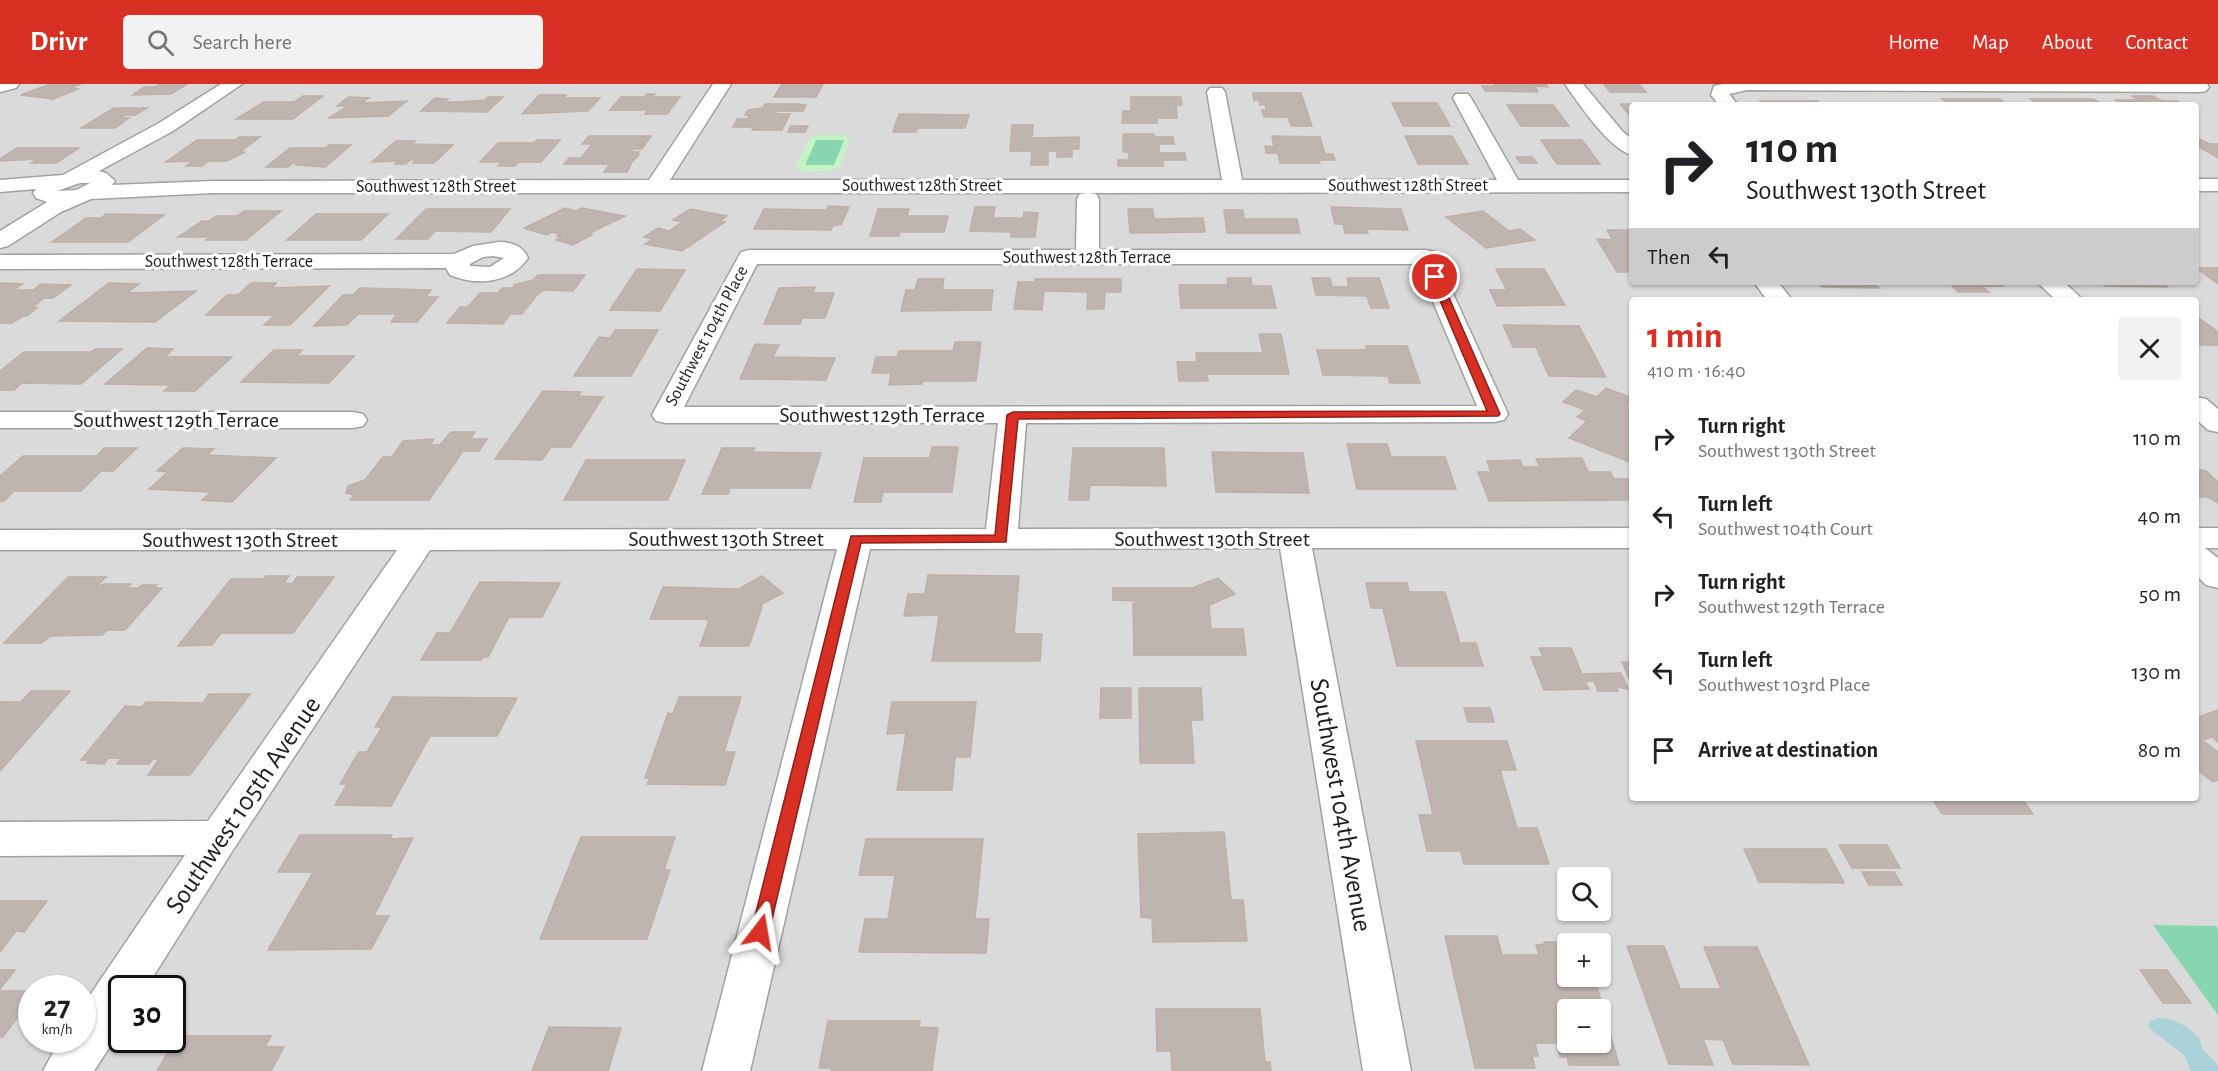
<!DOCTYPE html>
<html lang="en">
<head>
<meta charset="utf-8">
<style>
  :root { --surface:#fff; --page:#f2f2f2; --text:#202124; --muted:#757577; --accent:#d93025 }
  body { margin:0; font-family:"Alegreya Sans",sans-serif; background:var(--page); color:var(--text); height:100vh; display:flex; flex-direction:column; font-size:22px; white-space:nowrap }
  * { box-sizing:border-box; margin:0 }
  p { font-size:20px; color:var(--muted) }
  .icon { flex:none; width:33px; height:33px; fill:none; stroke:currentColor; stroke-width:2; stroke-linecap:round; stroke-linejoin:round }
  .map { position:relative; flex:1; overflow:hidden }
  .side { position:absolute; left:1629px; top:213px; width:570px; height:504px; display:flex; flex-direction:column; background:var(--surface); border-radius:6px; box-shadow:0 2px 4px #0004 }
  .side>* { flex:none }
  .banner { position:absolute; left:1629px; top:18px; width:570px; height:183px; border-radius:6px; box-shadow:0 2px 4px #0004; background:#fff; color:var(--text); overflow:hidden }
  .buttons { position:absolute; left:1557px; top:783px; display:grid; gap:12px }
  .buttons a { display:grid; place-items:center; width:54px; height:54px; border-radius:6px; background:var(--surface); box-shadow:0 2px 4px #0004; font-size:30px }
  .speed { position:absolute; left:18px; top:891px; display:flex; gap:12px; font-size:30px; font-weight:700; text-align:center }
  .speed>* { display:grid; place-content:center; width:78px; height:78px; border-radius:50%; background:var(--surface); box-shadow:0 2px 4px #0004; line-height:1 }
  .speed small { font-size:15px; font-weight:400 }
  .speed .limit { border:3px solid #111; border-radius:9px; background:#fff; color:#111 }
  .pin { position:absolute; display:grid; place-items:center; width:51px; height:51px; color:#fff; margin:-26px; border:3px solid #fff; border-radius:50%; box-shadow:0 2px 6px #0007 }
  .me { position:absolute; width:66px; margin:-33px; rotate:14deg; stroke-linejoin:round; filter:drop-shadow(0 0 4px #0008) }
  .turn { display:flex; align-items:center; gap:21px; height:126px; padding:0 18px; font-size:27px }
  .turn .icon { width:78px; height:78px; stroke-width:2.5 }
  .turn b { display:block; font-size:42px; line-height:51px }
  .then { display:flex; align-items:center; height:57px; padding:0 18px; background:#0003; gap:12px; font-size:22px }
  .round { display:grid; place-items:center; flex:none; width:63px; height:63px; border-radius:6px; background:var(--page) }
  .headline { display:flex; align-items:center; justify-content:space-between; height:102px; padding:0 18px }
  h1 { font-size:36px; font-weight:700; line-height:45px; color:var(--accent) }
  ul { padding:0; list-style:none }
  li { display:flex; align-items:center; gap:18px; height:78px; padding:0 18px }
  li div { flex:1 }
  li b { display:block; font-size:22px }
  li em { font-style:normal }
  header { display:flex; align-items:center; gap:36px; box-sizing:border-box; height:84px; padding:0 30px; background:var(--accent); color:#fff }
  header strong { font-size:28px }
  nav { display:flex; gap:33px; margin-inline-start:auto; font-size:21px }
  .search { width:420px; height:54px; background:var(--page); display:flex; align-items:center; gap:15px; box-sizing:border-box; padding:0 21px; border-radius:6px; color:var(--muted); font-size:22px }
  .map>svg:first-child { display:block }
  .residential { fill:#dbdada; fill-rule:evenodd }
  .park { fill:#c5f4c4 }
  .pitch { fill:#88d6b1 }
  .water { fill:#a8d1d8 }
  .building { fill:#beb5b1; stroke:#beafa8; stroke-width:1.5; fill-rule:evenodd }
  .lines { fill:none; stroke-linecap:round; stroke-linejoin:round }
  .minor-casing { stroke:#a1a1a1; stroke-width:3 }
  .minor { fill:#fff; fill-rule:evenodd }
  .route { fill:#d93025; stroke:#8d1f18; stroke-width:1.5 }
  .labels { text-anchor:middle; dominant-baseline:central; stroke-width:6; stroke-linejoin:round; paint-order:stroke }
  .far-street-label { font-size:18px; fill:#1d1d1d; stroke:#fff }
  .street-label { font-size:22px; fill:#1d1d1d; stroke:#fff }
  .near-street-label { font-size:27px; fill:#1d1d1d; stroke:#fff }
</style>
</head>
<body>
<header>
<strong>Drivr</strong>
<div class="search"><svg class="icon" aria-label="search" viewBox="0 0 24 24"><circle cx="10" cy="10" r="6"/><path d="M15 15l6 6"/></svg>Search here</div>
<nav><a>Home</a><a>Map</a><a>About</a><a>Contact</a></nav>
</header>
<div class="map">
<svg width="2218" height="987" viewBox="0 0 2218 987">
  <rect width="100%" height="100%" fill="#eeeae4"/>
  <!-- residential -->
  <path class="residential" d="M0,0h2218v987h-2218zM1632,21h564v177h-564zM1632,216h564v498h-564zM1568,794h32v32h-32zM1568,860h32v32h-32zM32,904h50v52h-50zM122,904h50v52h-50zM1568,926h32v32h-32z"/>
  <!-- park -->
  <path class="park" d="M819,51h24l7,4 -10,28c-13,5 -32,7 -45,1l15,-30z"/>
  <!-- pitch -->
  <path class="pitch" d="M816,56h28l-10,25h-29z
    M2153,841l63,1 2,3v86z"/>
  <!-- water -->
  <path class="water" d="M2158,934l13,1 16,8 12,11 4,12 15,15v6h-27l-7,-16 -36,-28 1,-6z"/>
  <!-- building -->
  <path class="building" d="M50,0h31l-10,4 7,1 -25,10 -32,-4z
    M161,0h26l-16,10 -38,1 11,-8h11z
    M782,0h41l-7,13h-42z
    M1494,0h52l2,3 -13,-1 3,6 -53,-1 -3,-5h14z
    M1604,0h35l7,8h-36z
    M1253,9h48l11,33h-21l-3,-9h-24l-2,-7h4l-1,-6 -5,1 -1,-5h-5z
    M647,10h8l-3,3h28l-13,17h-22l3,-4h-38l11,-13h23z
    M539,11h27l-2,3h36l-12,13 -66,3z
    M303,12h20l-30,23h-57l28,-17h30z
    M2132,12h21l9,5h15l7,4h-60l-8,-5h22z
    M348,13l21,1 -7,5 45,-2 -19,15 -59,2 19,-12h-11z
    M488,13h15l-16,15 -66,-1 14,-13 13,1 -4,3h17l24,-2z
    M1131,13h50l1,8h-6l1,13h-20v5h-35l1,-12h8z
    M1942,15h58l8,6h-58z
    M2031,15h62l11,6h-64z
    M1760,17h58l4,4h-58z
    M1392,19h45l13,23h-47z
    M765,20h33l8,1 -3,6h-26l-2,3h15l-8,16h-30l2,-3h-21l4,-8h10l3,-4h-5l3,-5 15,-2z
    M1620,20h40v1h-28v13z
    M1852,20h63l2,1h-64z
    M1507,21h46l16,21h-48z
    M114,24h33l-12,7h-10l-5,3h9l-14,10h-34z
    M899,30l70,1 -4,13h-48l-1,4h-23z
    M1012,41h21l-1,13 47,-1v12h-7v8h-15v-6h-9v14h-17l1,-14h-22z
    M791,42h17l-3,6h-17z
    M1123,50h31v3h19l1,7h-15v9h26l1,7h-23v6h-45v-6h11v-8h-6z
    M589,52h62l-6,8 -9,1h9l-3,4h-9l-2,3h8l-2,3h2l-7,7 -5,10h-23l6,-8h-46l5,-6h12l11,-14h-10z
    M1272,52l48,1 5,17h8l2,6h-16l1,3h-40l-2,-10h-12l-1,-7 9,1z
    M1405,52h47l16,28h-50z
    M239,53h21l-20,15h5l-18,9h-19l-6,5h-16l12,-9h-2l-7,4 -23,1 31,-22h38z
    M2196,54l14,6h8v14l-22,-13z
    M537,56h23l-19,22h-22l-4,4h-17l8,-8 -5,4h-21l18,-19h36z
    M1541,56h41l18,24h-43z
    M396,57h19l-3,3 41,1 -19,18h-21l3,-3h-6l-4,4h-11l3,-3 -26,1z
    M329,61h22l-26,22 -29,-2 3,-2h-6l-5,4h-22l24,-19h36z
    M17,64h62l-23,15h-25l6,-4 -37,2v-2z
    M1516,73h16l5,6h-17z
    M828,122l21,1 -8,18h-8l-2,5 -77,-1 10,-20 63,1z
    M975,123h20l-2,11h30l1,-6 14,1 -3,24h-24v-5l-41,-1z
    M1331,123l70,2 7,21 -41,-1 1,4h-23l-2,-9h-8z
    M565,124l11,3 6,-3 43,8 -37,18 4,1 -19,10 -17,-5 5,-3 -4,-1 3,-2 -8,-2 -5,3 -23,-7z
    M426,125h84l-19,23 -56,-1 -7,8h-32z
    M690,125l37,7 -7,5 5,1 -43,29 -37,-7 8,-5 -9,-2 14,-9 11,3 13,-9 -9,-2z
    M878,125h31l-2,7h41l-4,16h-44l-1,4h-29z
    M1128,125h25l1,10 49,-1 2,14 -75,1z
    M1224,126h19l1,9h53l3,14h-73z
    M244,127h37l-35,29h-40l4,-3h-32l24,-16h7l7,-5h21z
    M1483,127l26,20 11,-2 15,11 -49,8 -40,-31z
    M106,130l58,1 -36,27h-76l34,-24h15z
    M316,130h72l-27,26h-74z
    M1607,146h22l3,4v30h-5l5,8h-15l-20,-33 16,1z
    M2196,184h22v15h-1z
    M637,185l48,1 -25,41 -50,-1z
    M1496,185h48l21,36 -68,1 -7,-16h17z
    M538,191h47l-12,16 -29,-1 -7,5 -15,19h-12l-7,10 -56,-1 13,-16h8l12,-14h18l4,-5h10l3,-2 -1,-1 19,-5z
    M1227,194h24l1,8h19l5,22h-95l-2,-23h49z
    M1312,194h18l2,9h17l-2,-9h32l10,30h-18l-4,-12 -51,-1z
    M918,195h26l-2,11h51l-2,20 -90,1 5,-21h9z
    M1035,195h86v13h-16l-1,17h-17l1,-17 -44,-1 -2,19 -28,-1 4,-27h17z
    M1818,198h55l6,6 -57,-1z
    M1949,198h49l5,4h-21l7,6h-31z
    M2100,198h61l6,5 -62,-1z
    M2,199l21,1 -10,6h20l8,-6 30,1 -18,13h-9l-12,10h5l-10,8h-4l-11,7h-12v-38z
    M109,199l30,1 -12,9 69,-2 -41,31 -96,-1z
    M251,199h25l-4,5 57,-2 -39,39h-26l11,-10h-69l21,-20h11z
    M815,203l-2,6h21l-9,25h-23l-2,6h-36l15,-36z
    M360,204l71,2 -5,7h12l-21,25h-26l6,-8h-39l-11,11 -33,1 29,-31h10z
    M1651,214h59l1,2h-59z
    M2196,232l22,16v13h-22z
    M1503,241l76,1 27,51 -57,-1 -13,-29h-23z
    M615,246h43l-27,46h-57l25,-39 11,1z
    M1259,250h22l8,40h-82l1,7h-29l-2,-19h20l-1,-9h67z
    M955,258h26l-5,39h-53l-1,3 -33,1 2,-12h-19l4,-16h21l2,-6h54z
    M755,260l24,1 -6,12 62,1 -9,22 -86,-1z
    M1366,262h41l13,37h-30l-2,-7 -65,-1 -6,-25h50z
    M147,264l26,1 -8,8h67l-37,34h-31l7,-6 -66,-1z
    M96,265h26l-41,35 -59,-1 -8,7h-14v-19l24,-19h67z
    M274,266h28l-6,6h58l-25,27 -88,-1z
    M1606,304l26,10 -6,9 6,3v9l-6,6 6,2v12l-3,3 3,1v20l-63,-25 18,-17 -10,-4 8,-7 -22,-8 13,-12 21,7z
    M543,307l38,1 -3,4 25,1 -32,50h-20l-9,13 -47,-1z
    M451,348h24l-5,7h17l-8,12h-16l-34,49h-79l4,-5 -8,-2 2,-7 17,-6 18,-23h9l11,-16 31,-2 -4,6h10z
    M1347,360h40l4,13h54l11,32h-99z
    M932,363h26l-6,45h-69l-2,10h-27l10,-44h66z
    M104,364h33l-24,23h-12l-20,20h-67l-10,10h-4v-25l23,-20h74z
    M183,364l31,1 -7,6 69,3 -44,44 -30,-2 9,-8 -62,-3 19,-17 -11,-1z
    M722,364h33l-2,4 68,1 -11,35h-80l-2,6h-26z
    M1073,364h91l2,38 -76,-1 -1,15h-20z
    M1212,368l91,1 6,40 -93,-1z
    M1582,374l6,14h22l4,7h15l3,5v16l-143,1 -11,-29h13l-4,-11 33,-1 3,7h17l-4,-8z
    M586,376h99l-17,40h-104z
    M2196,385l10,2 12,11v21l-10,-6h-12z
    M928,491l91,1 -5,58h28l-2,27h-108l7,-46 -35,1 4,-22h17z
    M266,492h23l-5,7 8,1 5,-7h37l-41,56h-72l-9,12 -34,1 53,-67h33z
    M762,492l21,17 -23,12 2,2 -13,39h-49l9,-25 -4,-2h-55l13,-32 76,2z
    M68,493h38l-11,11 9,-4h27l-5,4h12l4,-3h15l-3,3h8l-37,42h-18l-5,5 -52,1 -8,7h-38z
    M1218,494l17,16 -26,11 2,24h32l3,26h-112l-1,-51 4,-3 -24,-1v-12h79z
    M480,498l80,1 -18,34h-33l-21,40h-5l-2,3h-60l16,-27h13z
    M1366,499h41l2,9h36l15,51h16l7,23h-86l-14,-58h-12z
    M1539,564h32l11,26 39,-1 7,16 -12,-2 2,4h-20l-4,-10h-9l4,8 -45,1 -13,-33h12z
    M1622,578h10v23z
    M1101,604h30v30h-31z
    M1139,604h62l2,32h-12l3,43h-54z
    M31,607h39l-70,80v-69h21z
    M209,610h41l-60,81h-42l11,-16h-6l-4,5h-32l4,-6h-13l-4,6 -17,-1 2,-3h-8l44,-54 17,1 4,-5 57,1z
    M393,613h6l118,1 -20,38h-67l-39,70 -56,-1 12,-21h-7l19,-32h8l15,-25h-7z
    M679,613h62l-17,55h11l-10,33 -78,-1 3,-6h-5l23,-65 5,1z
    M892,618h84l-6,55h-15l-3,33h-55l9,-57 -19,1z
    M1464,624h26l4,14h-26z
    M2218,626v32l-6,-5 -10,3 16,12v28l-5,2 -17,-13v-51z
    M1416,657h91l9,29h-16l17,58h20l12,36h-85l-3,-13h-34l-8,-36h14z
    M1711,714h59l1,2h-59z
    M1932,714h90l11,16h-91z
    M1224,748l7,68h12l4,41 -94,1 -1,-24 -11,-1 -3,-83z
    M300,751h92l-2,4 23,-1 -39,78h15l-18,33 -103,1 45,-78h-35z
    M581,753h94l-11,33h6l-23,69h-107z
    M866,755h117l-8,80h14l-3,34 -127,-1 6,-33h23l7,-44h-36z
    M1839,761h48l13,23h-48z
    M1744,765h82l18,34 -85,-1z
    M1862,788h32l8,13h-33z
    M0,817h47l-23,31 -8,-1 -16,21z
    M1445,852h52l5,19h37l-3,-10 9,-1 -1,-2h36l-12,2v32h26l25,89h-50l-2,-8h-7l-3,-14h-22l3,13h-6l3,12h-60zM1568,926h32v32h-32z
    M1627,862h37l16,43h41l-17,-42h53l52,118 -76,-1 -10,-24 -20,-1 10,26 -44,-1z
    M0,886h15l-15,19z
    M2140,886h27l24,33h-28z
    M0,907h32v7l-29,39h-3z
    M1156,925h104l5,53h5l1,9h-99l-1,-20h-14z
    M828,937h92l-1,6 19,1 -6,43h-101l1,-3h-13z
    M549,943l72,1 -13,43h-76z
    M178,952h93l-6,11h19l-13,24h-114z"/>
  <g class="lines">
    <!-- minor casing -->
    <g class="minor-casing">
      <path id="minor" d="M0,0h19l-3,4 -16,4z
        M221,0h21l-69,47 -74,40 7,2 9,8 -3,4 101,-4 436,-1 64,-96h18l-61,96h552l-15,-88 3,-4h12l3,4 17,88h255l-44,-82 3,-4h12l3,4 47,82h114v12l-544,1 8,1 3,5v51h327l8,2 74,162 -4,6 -10,2 -468,1 -8,106 614,-1v20h-320l99,523h-48l-83,-523 -410,1 -120,522h-48l135,-522 -407,1 -197,300 -87,138h-24v40l-28,43h-51l17,-31h22v-33l103,-152 -185,1v-34l208,-1 189,-271h-397v-20l986,-1 12,-106h-332l-10,-2 -4,-6 89,-163 8,-2h327l1,-51 3,-5 8,-1h-875l-122,6 -30,13 -53,34 -8,2v-17l47,-29 -11,-4 -3,-5 3,-4 -36,3v-12l63,-5 96,-52zM80,99h10l-14,7 -19,1zM757,180h660l60,142 -793,1z
        M1565,0h18l40,48 9,7v16c-23,-6 -53,-51 -67,-71z
        M2207,0l2,3 -3,4 -6,1 -453,-2 -18,4 9,11h-19l-8,-10 3,-9 9,-2z
        M2196,95h22v12h-22z
        M499,158c12,0 24,4 29,16 -18,26 -51,28 -78,17l-4,-7 -446,1v-14l454,-1 19,-8zM493,172l11,2 -14,9 -20,-1v-2l13,-7z
        M1754,198h24l14,18h-25z
        M2037,198h27l19,18h-27z
        M2196,313l10,2 12,10v23l-10,-2 -12,-11z
        M0,328h353l10,2 4,6 -4,6 -10,2h-353z
        M2196,444h22v20h-13l13,10v30l-12,-3 -10,-10z"/>
    </g>
    <!-- minor -->
    <use href="#minor" class="minor"/>
  </g>
  <!-- route -->
  <path class="route" d="M1435,190l5,3 60,137 -2,2 -480,3 -12,123 -145,1 -92,389 -3,6 -6,2 -7,-2 -2,-6 100,-396 144,-1 12,-120 6,-3 474,-1 -57,-134z"/>
  <g class="labels">
    <!-- far-street labels -->
    <g class="far-street-label">
      <text x="922" y="102">Southwest 128th Street</text>
      <text x="1408" y="102">Southwest 128th Street</text>
      <text x="436" y="103">Southwest 128th Street</text>
      <text x="1087" y="174">Southwest 128th Terrace</text>
      <text x="229" y="178">Southwest 128th Terrace</text>
      <text transform="translate(707 252) rotate(-62)">Southwest 104th Place</text>
    </g>
    <!-- street labels -->
    <g class="street-label">
      <text x="882" y="331">Southwest 129th Terrace</text>
      <text x="176" y="336">Southwest 129th Terrace</text>
      <text x="726" y="455">Southwest 130th Street</text>
      <text x="1212" y="455">Southwest 130th Street</text>
      <text x="240" y="456">Southwest 130th Street</text>
    </g>
    <!-- near-street labels -->
    <g class="near-street-label">
      <text transform="translate(243 721) rotate(-56)">Southwest 105th Avenue</text>
      <text transform="translate(1341 721) rotate(80)">Southwest 104th Avenue</text>
    </g>
  </g>
</svg>
<div class="buttons">
<a><svg class="icon" aria-label="search" viewBox="0 0 24 24"><circle cx="10" cy="10" r="6"/><path d="M15 15l6 6"/></svg></a>
<a>+</a>
<a>−</a>
</div>
<div class="speed"><div>27<small>km/h</small></div><div class="limit">30</div></div>
<div class="pin" style="left:1435px;top:193px;background:#d93025"><svg class="icon" aria-label="arrive" viewBox="0 0 24 24"><path d="M6 21V4h12l-3 4 3 4H6"/></svg></div>
<svg class="me" style="left:760px;top:848px" viewBox="-20 -20 40 40"><path d="M0-17L14 15 0 8-14 15z" fill="#d93025" stroke="#fff" stroke-width="4"/></svg>
<div class="banner">
<div class="turn"><svg class="icon" aria-label="right" viewBox="0 0 24 24"><path d="M7 20v-9h11M14 6l5 5-5 5"/></svg><div><b>110 m</b>Southwest 130th Street</div></div>
<div class="then">Then<svg class="icon" aria-label="left" viewBox="0 0 24 24"><path d="M17 20v-9H6M10 6l-5 5 5 5"/></svg></div>
</div>
<section class="side">
<div class="headline"><div><h1>1 min</h1><p>410 m · 16:40</p></div><a class="round"><svg class="icon" aria-label="close" viewBox="0 0 24 24"><path d="M6 6l12 12M18 6L6 18"/></svg></a></div>
<ul>
<li><svg class="icon" aria-label="right" viewBox="0 0 24 24"><path d="M7 20v-9h11M14 6l5 5-5 5"/></svg><div><b>Turn right</b><p>Southwest 130th Street</p></div><em>110 m</em></li>
<li><svg class="icon" aria-label="left" viewBox="0 0 24 24"><path d="M17 20v-9H6M10 6l-5 5 5 5"/></svg><div><b>Turn left</b><p>Southwest 104th Court</p></div><em>40 m</em></li>
<li><svg class="icon" aria-label="right" viewBox="0 0 24 24"><path d="M7 20v-9h11M14 6l5 5-5 5"/></svg><div><b>Turn right</b><p>Southwest 129th Terrace</p></div><em>50 m</em></li>
<li><svg class="icon" aria-label="left" viewBox="0 0 24 24"><path d="M17 20v-9H6M10 6l-5 5 5 5"/></svg><div><b>Turn left</b><p>Southwest 103rd Place</p></div><em>130 m</em></li>
<li><svg class="icon" aria-label="arrive" viewBox="0 0 24 24"><path d="M6 21V4h12l-3 4 3 4H6"/></svg><div><b>Arrive at destination</b></div><em>80 m</em></li>
</ul>
</section>
</div>
</body>
</html>
